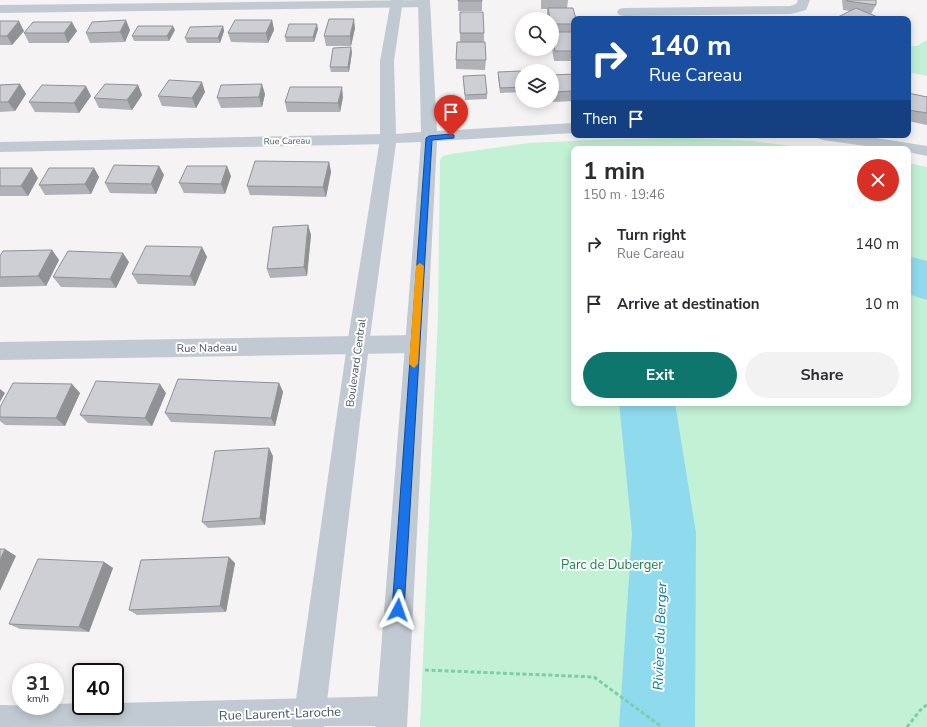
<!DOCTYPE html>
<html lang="en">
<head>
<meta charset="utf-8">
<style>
  :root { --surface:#fff; --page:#f2f2f3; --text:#2b2b33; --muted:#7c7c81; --accent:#0f766e }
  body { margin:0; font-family:"Nunito Sans",sans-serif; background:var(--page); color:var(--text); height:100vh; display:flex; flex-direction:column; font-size:15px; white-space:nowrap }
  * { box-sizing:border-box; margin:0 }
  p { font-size:13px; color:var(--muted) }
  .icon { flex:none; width:22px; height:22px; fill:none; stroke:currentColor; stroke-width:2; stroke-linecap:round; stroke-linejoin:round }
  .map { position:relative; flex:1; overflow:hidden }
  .side { position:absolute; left:571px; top:146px; width:340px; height:260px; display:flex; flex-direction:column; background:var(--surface); border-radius:8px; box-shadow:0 2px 10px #0003 }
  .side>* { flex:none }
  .banner { position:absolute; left:571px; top:16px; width:340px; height:122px; border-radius:8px; box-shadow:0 2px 10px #0003; background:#1a4fa0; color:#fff; overflow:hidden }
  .buttons { position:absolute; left:515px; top:12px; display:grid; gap:8px }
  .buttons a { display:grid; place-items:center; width:44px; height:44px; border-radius:50%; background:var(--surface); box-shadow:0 2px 10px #0003; font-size:20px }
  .speed { position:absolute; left:12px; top:663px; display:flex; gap:8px; font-size:20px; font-weight:700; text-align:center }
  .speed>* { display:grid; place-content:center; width:52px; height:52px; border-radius:50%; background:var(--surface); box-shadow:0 2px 10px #0003; line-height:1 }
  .speed small { font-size:10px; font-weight:400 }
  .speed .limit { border:2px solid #111; border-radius:6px; background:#fff; color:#111 }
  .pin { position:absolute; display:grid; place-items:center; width:34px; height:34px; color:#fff; margin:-41px -17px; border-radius:50% 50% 50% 0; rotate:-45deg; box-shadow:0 0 4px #0007 }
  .pin .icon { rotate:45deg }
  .me { position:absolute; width:44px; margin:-22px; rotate:4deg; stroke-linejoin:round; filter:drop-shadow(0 0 3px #0008) }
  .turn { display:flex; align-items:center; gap:14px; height:84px; padding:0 12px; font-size:18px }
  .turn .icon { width:52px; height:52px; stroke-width:2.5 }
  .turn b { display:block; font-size:28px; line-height:34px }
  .then { display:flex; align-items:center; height:38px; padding:0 12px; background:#0003; gap:8px; font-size:15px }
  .round { display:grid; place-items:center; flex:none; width:42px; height:42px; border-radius:21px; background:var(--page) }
  .head { display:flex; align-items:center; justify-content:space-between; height:68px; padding:0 12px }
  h1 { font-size:24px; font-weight:700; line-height:30px }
  .primary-button { display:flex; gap:8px; margin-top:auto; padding:8px 12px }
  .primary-button a { flex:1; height:46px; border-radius:24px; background:var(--accent); color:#fff; font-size:16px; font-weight:700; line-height:46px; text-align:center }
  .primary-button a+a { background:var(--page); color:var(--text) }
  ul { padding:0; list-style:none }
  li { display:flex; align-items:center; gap:12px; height:60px; padding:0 12px }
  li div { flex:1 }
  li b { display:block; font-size:15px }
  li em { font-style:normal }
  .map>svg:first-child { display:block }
  .green { fill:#c3f1d5 }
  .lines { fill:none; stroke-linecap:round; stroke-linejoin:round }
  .river { fill:#90daee; fill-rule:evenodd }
  .path { stroke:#7ad0a6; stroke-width:3; stroke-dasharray:4 2.5; stroke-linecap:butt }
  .minor { fill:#c1cad2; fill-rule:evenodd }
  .tertiary { fill:#c1cad2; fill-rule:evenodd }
  .wall { fill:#b0b2b7 }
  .shaded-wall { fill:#909195 }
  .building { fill:#cdcfd5; stroke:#909195 }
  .route { fill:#1a73e8; stroke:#114b97 }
  .slow { fill:#f59e0b }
  .labels { text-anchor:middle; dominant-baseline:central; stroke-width:4; stroke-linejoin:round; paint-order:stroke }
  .far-street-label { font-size:9px; fill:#4a5661; stroke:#fff }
  .street-label { font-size:11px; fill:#4a5661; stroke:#fff }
  .near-park-label { font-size:13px; fill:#17864f; stroke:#fff }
  .near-street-label { font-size:13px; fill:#4a5661; stroke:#fff }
  .near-water-label { font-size:14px; font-style:italic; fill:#0c7c9b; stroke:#fff }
</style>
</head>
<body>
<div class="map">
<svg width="927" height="727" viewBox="0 0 927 727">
  <rect width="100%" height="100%" fill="#f5f3f3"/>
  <!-- green -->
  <path class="green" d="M927,40v36l-19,-4v-26h9z
    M684,138l69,3 64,8h-243v254h334v-240l19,4v560h-507l18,-411 2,-156 3,-4 8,-2 78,-11 64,-3z"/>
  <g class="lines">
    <!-- river -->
    <path class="river" d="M908,256l19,5v39l-19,-6z
      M619,403h56l21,130 -1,194h-76l13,-194z"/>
    <!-- path -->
    <path class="path" d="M425,670l169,7 68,50
      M907,727l15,-19 5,-3"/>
    <!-- minor -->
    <path class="minor" d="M424,0l5,1 1,3 -1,3 -429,6v-8z
      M798,0h12l-4,10 -15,4 -167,2 -5,-1 -2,-3 2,-3 5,-1 166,-2 6,-2z
      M388,134l6,2 2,3 -2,3 -6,2 -388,8v-10z
      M415,335l8,3 3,6 -3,6 -8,3 -415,7v-18z
      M392,696l11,4 4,11 -4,11 -11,4 -392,1v-22l55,1v-2l26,-1v3h34v-3z"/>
    <!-- tertiary -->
    <path class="tertiary" d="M391,0h12l-9,61 2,73 25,-2 -3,-132h12l7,131 137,-8v10l-137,8 -30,586h-32l46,-585 -25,1 -27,202 -45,382h-32l55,-382 33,-206v-78z
      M815,135h42l70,11v10l-19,-4v-3h-22l-63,-9 -6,-2z"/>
  </g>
  <!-- wall -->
  <path class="wall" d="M458,0h24v11h-24z
    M541,0h27l-1,8 7,11v42h-20l-2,-13v-29h-5v-10h-6z
    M842,0h34v5l-5,9 -28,-4z
    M272,20l2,10 -6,13 -37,-1 -3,-9z
    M0,21l24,10 -12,14h-12z
    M223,26l1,5 -4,12h-33l-2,-5z
    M355,28l-4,18h-25l-2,-10z
    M318,29l-4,13h-28l-1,-5z
    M130,30l-5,12 -35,1 -4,-10z
    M175,30l-6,11h-35l-2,-5z
    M77,31l-9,12h-39l-5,-10z
    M460,33h24v9l2,18 -1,10 -29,-1v-9l4,-18z
    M352,52l-3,20h-18l-1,-5z
    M498,72l24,4v16l-22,1 -2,-16z
    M574,74v27l-22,1v-27z
    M463,76l24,18v5l-22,1z
    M20,84l6,10 -11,17 -15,1v-27z
    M138,85l4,10 -10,15 -33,-2 -5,-10z
    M205,92l-9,16 -34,-2 -4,-10z
    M908,93l19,4v28l-19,-4z
    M265,94l-3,13 -41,1 -4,-10z
    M91,96l-12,17 -44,-1 -6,-10z
    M343,97l-3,15h-53l-2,-10z
    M329,162l2,10 -5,25 -76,-2 -3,-9z
    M159,166l5,9 -8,19 -46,-1 -5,-10z
    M0,168l38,10 -10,18h-28z
    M94,168l5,9 -8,17 -46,1 -6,-10z
    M231,176l-6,18 -41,-1 -5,-10z
    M308,225l3,10 -4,41 -37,2 -3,-9z
    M202,247l5,10 -12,29 -57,-2 -6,-10z
    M52,250l7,10 -13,26 -46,1v-31z
    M129,262l-13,26 -55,-1 -8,-10z
    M279,383l4,9 -8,34 -104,-4 -6,-9z
    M80,393l-15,33 -60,-1 -5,-4v-14z
    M166,393l-14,33 -64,-3 -8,-8z
    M273,456l-8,69 -57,3 -6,-6z
    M104,562l9,6 -24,64 -69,-3 -11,-5z
    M235,563l-9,49 -89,3 -8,-5z"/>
  <!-- shaded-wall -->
  <path class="shaded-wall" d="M354,19l1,9 -4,18 -1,-10z
    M126,20l4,10 -5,12 -5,-10z
    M272,20l2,10 -6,13 -2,-10z
    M19,21l5,10 -12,14 -5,-9z
    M72,22l5,9 -9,12 -4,-10z
    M317,24l1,5 -4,13 -1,-5z
    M173,26l2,4 -6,11 -2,-5z
    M223,26l1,5 -4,12 -2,-5z
    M351,47l1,5 -3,20 -1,-5z
    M202,82l3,10 -9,16 -4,-10z
    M20,84l6,10 -11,17 -7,-9z
    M262,84l3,10 -3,13 -3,-10z
    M138,85l4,10 -10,15 -5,-10z
    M86,86l5,10 -12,17 -5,-10z
    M342,87l1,10 -3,15 -2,-9z
    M329,162l2,10 -5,25 -3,-10z
    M159,166l5,9 -8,19 -5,-10z
    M227,166l4,10 -6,18 -4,-10z
    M32,168l6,10 -10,18 -7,-10z
    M94,168l5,9 -8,17 -6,-10z
    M308,225l3,10 -4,41 -3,-9z
    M202,247l5,10 -12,29 -5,-10z
    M52,250l7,10 -13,26 -8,-10z
    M123,253l6,9 -13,26 -6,-9z
    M279,383l4,9 -8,34 -4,-8z
    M72,384l8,9 -15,33 -9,-8z
    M160,384l6,9 -14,33 -7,-8z
    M0,389l5,4 -5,9z
    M269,448l4,8 -8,69 -5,-7z
    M5,549l11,7 -16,35v-31z
    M229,557l6,6 -9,49 -6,-6z
    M104,562l9,6 -24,64 -10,-5z"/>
  <!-- building -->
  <path class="building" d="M458,0h24v1h-24z
    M847,0h29v5l-29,-4z
    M548,8h25l3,11h-2v5h-22v-5h-2z
    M856,8l24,10 -2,1h-44z
    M460,12h23l1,21h-24z
    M329,19h25l-4,17h-26z
    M126,20l-6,12 -34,1 6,-11z
    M235,20h37l-6,13h-38z
    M0,21h19l-12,15h-7z
    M33,22h39l-8,11h-40z
    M289,24h28l-4,13h-28z
    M138,26h35l-6,10h-35z
    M223,26l-5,12h-33l5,-11z
    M552,32h22v19h-19z
    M457,42h28l1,18h-30z
    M351,47l-3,20h-18l3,-19z
    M521,71l1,5v11l-22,1 -2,-16z
    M574,74v17l-21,1 -1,-3v-14z
    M485,75l2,19 -22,1 -2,-19z
    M169,80l33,2 -10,16 -34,-2z
    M20,84l-12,18h-8v-17z
    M105,84l33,1 -11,15 -33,-2z
    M262,84l-3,13 -42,1 4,-13z
    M42,85l44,1 -12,17 -45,-1z
    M290,87h52l-4,16 -53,-1z
    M908,93l19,4v16l-19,-3z
    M255,161l74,1 -6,25 -76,-1z
    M114,165l45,1 -8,18 -46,-1z
    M187,166h40l-6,18 -42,-1z
    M0,168h32l-11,18h-21z
    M49,168h45l-9,16 -46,1z
    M308,225l-4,42 -37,2 6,-42z
    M146,246l56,1 -12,29 -58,-2z
    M52,250l-14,26 -38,1v-21l3,-5z
    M68,251l55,2 -13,26 -57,-2z
    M178,379l101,4 -8,35 -106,-5z
    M96,381l64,3 -15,34 -65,-3z
    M13,383l59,1 -16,34 -56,-1v-10z
    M269,448l-9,70 -58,4 13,-71z
    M0,549h5l-5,11z
    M229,557l-9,49 -91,4 12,-50z
    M38,559l66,3 -25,65 -70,-3z"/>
  <!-- route -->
  <path class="route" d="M451,134l3,1v3l-22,2 -28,470 -2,4 -4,2 -4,-2 -2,-4 34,-472 3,-2z"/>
  <!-- slow -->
  <path class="slow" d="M420,263l4,3 -6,98 -4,4 -5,-4 7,-98z"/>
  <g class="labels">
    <!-- far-street labels -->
    <g class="far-street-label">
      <text transform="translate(287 141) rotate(-1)">Rue Careau</text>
    </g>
    <!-- street labels -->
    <g class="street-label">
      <text transform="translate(207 348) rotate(-1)">Rue Nadeau</text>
      <text transform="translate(356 363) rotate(-82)">Boulevard Central</text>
    </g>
    <!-- near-park labels -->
    <g class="near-park-label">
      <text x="612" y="565">Parc de Duberger</text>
    </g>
    <!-- near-street labels -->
    <g class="near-street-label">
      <text transform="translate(280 714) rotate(-2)">Rue Laurent-Laroche</text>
    </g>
    <!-- near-water labels -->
    <g class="near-water-label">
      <text transform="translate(660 636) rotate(-88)">Rivière du Berger</text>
    </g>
  </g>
</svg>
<div class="buttons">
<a><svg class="icon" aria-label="search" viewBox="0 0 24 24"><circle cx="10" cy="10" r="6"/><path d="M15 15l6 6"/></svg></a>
<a><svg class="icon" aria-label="layers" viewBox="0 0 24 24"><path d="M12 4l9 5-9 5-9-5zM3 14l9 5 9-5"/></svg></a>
</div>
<div class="speed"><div>31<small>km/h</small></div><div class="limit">40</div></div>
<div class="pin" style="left:451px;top:136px;background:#d93025"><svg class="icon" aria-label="arrive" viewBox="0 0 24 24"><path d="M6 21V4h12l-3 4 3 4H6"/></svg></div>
<svg class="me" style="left:398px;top:610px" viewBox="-20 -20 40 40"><path d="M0-17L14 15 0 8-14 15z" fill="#1a73e8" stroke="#fff" stroke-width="4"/></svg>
<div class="banner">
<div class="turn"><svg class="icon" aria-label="right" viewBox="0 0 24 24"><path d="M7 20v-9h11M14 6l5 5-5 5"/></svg><div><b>140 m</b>Rue Careau</div></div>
<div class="then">Then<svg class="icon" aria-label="arrive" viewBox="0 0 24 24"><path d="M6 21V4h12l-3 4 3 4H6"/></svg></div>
</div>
<section class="side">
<div class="head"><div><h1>1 min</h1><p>150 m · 19:46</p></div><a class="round" style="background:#d93025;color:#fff"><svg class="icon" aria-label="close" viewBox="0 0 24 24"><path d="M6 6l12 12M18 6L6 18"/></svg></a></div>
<ul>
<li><svg class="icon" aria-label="right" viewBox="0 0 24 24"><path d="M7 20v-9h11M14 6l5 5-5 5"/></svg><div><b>Turn right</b><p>Rue Careau</p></div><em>140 m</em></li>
<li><svg class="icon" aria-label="arrive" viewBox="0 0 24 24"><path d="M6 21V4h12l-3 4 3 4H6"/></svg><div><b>Arrive at destination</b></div><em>10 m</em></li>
</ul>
<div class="primary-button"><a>Exit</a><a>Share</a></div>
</section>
</div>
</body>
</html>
